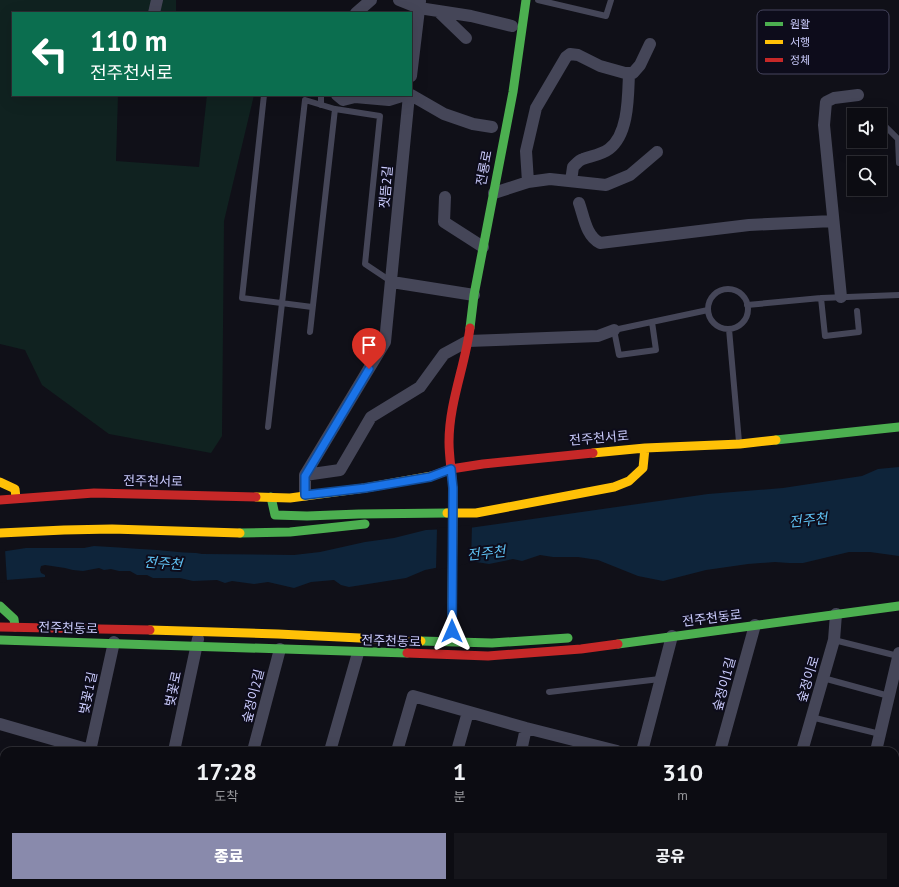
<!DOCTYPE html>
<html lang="ko">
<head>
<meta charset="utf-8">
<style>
  :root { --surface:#0c0c12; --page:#15151b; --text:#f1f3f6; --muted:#9a9b9f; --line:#2c2c32; --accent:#898aac }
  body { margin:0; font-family:"PT Sans","Noto Sans KR",sans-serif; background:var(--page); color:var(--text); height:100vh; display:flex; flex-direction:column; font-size:15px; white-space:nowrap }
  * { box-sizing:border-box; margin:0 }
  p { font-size:13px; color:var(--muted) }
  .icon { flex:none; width:22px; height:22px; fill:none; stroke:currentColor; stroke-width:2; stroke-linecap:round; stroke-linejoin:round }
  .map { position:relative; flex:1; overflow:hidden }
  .side { position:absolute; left:0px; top:747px; width:899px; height:140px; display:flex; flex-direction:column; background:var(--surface); border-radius:12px 12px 0 0; box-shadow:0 4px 16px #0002,0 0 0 1px var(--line) }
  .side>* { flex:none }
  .banner { position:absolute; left:12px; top:12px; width:400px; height:84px; border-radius:0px; box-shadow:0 4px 16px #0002,0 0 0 1px var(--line); background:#0b6e4f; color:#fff; overflow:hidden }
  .tools { position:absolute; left:847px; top:108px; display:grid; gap:8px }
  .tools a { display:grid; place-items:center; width:40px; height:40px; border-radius:0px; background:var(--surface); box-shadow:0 4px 16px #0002,0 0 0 1px var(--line); font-size:20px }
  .pin { position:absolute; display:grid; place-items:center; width:34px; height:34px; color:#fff; margin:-41px -17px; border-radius:50% 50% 50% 0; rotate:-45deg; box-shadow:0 0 4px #0007 }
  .pin .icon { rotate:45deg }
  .me { position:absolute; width:44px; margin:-22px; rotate:0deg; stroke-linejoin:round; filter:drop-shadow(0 0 3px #0008) }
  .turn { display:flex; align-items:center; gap:14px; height:84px; padding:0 12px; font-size:18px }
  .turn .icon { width:52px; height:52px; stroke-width:2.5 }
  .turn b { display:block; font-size:28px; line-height:34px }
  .eta { display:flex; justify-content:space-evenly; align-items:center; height:68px; text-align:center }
  .eta b { font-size:24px; font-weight:800; line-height:28px }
  .primary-button { display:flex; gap:8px; margin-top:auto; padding:8px 12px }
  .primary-button a { flex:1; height:46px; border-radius:0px; background:var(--accent); color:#fff; font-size:16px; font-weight:800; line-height:46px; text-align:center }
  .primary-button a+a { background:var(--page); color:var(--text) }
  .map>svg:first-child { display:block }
  .green { fill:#102220 }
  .water { fill:#0e243a }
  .pier { fill:#101018 }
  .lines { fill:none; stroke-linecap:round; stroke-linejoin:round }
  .lane { stroke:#454658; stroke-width:6 }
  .street { stroke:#454658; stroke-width:12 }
  .fast { stroke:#4caf50; stroke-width:9 }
  .slow { stroke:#ffc107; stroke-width:9 }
  .jam { stroke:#c62828; stroke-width:9 }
  .slow-bridge { stroke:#ffc107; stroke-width:9 }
  .route-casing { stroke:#114b97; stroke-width:10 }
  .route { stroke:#1a73e8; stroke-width:7 }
  .labels { text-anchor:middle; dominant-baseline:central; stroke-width:4; stroke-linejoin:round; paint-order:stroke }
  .street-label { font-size:13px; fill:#cacbfc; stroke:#0d0c1b }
  .water-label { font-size:14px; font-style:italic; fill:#5fc2f4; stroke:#0d0c1b }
  .key { fill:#0d0c1b; stroke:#46455e; stroke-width:1 }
  .key-label { font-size:11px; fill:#cacbfc }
</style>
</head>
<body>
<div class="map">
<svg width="899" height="887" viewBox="0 0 899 887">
  <rect width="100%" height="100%" fill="#101018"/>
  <!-- green -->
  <path class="green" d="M0,0h176v13h-163v82h105l-2,66 83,6 8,-72h47l-30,126 -2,215 -11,17 -102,-19 -67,-49 -17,-35 -25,-6z"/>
  <!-- water -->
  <path class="water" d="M899,467v89l-29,-4h-21l-46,11h-14l-14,-1 -27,2 -42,6 -43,11 -25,-5 -40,-16 -20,-3h-25l-13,-2 -18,6 -9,-2 -24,5 -19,-3 -45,9 -19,8 -57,9 -8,-2 -7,-5 -23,2 -17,6 -26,-6 -14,2 -22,-3 -7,2 -8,-3 -24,1 -13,-3h-27l-6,-3h-10l-7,-4h-11l-8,-2 -7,1 -5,-2 -16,3 -10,-1 -8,-2 -20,-3 -4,1 -1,4 1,3 4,2v2l-39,3 -6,-28 26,-4h58l10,-2c28,2 56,3 84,6 8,1 16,0 24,2l92,1 26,-3 45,-10 29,-4 32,-8 43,-2 239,-34 75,-6 79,-12 16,-7z"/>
  <!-- pier -->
  <path class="pier" d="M472,525l-1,38 -35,7 1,-42z
    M0,549h5l2,33 -7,1z"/>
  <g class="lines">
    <!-- lane -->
    <path class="lane" d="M538,0l68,16 5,-16
      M264,95l-22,203 70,9
      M321,105v-10
      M884,125l14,14 1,24
      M708 309a20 20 0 1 1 40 0a20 20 0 1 1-40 0Z
      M821,298l4,38 34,-4 -2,-21
      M747,305l74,-7 78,-3
      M652,322l4,28 -37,5 -5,-25 94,-20
      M729,329l10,113
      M310,332l25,-223
      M268,427l37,-327 30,9 45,7 -15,148 27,18
      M834,640l64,16
      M823,678l66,18
      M549,692l111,-13
      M811,717l69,17
      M895,782l4,1
      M895,868l4,1
      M636,883l15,4
      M797,883l16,4"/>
    <!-- street -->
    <path class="street" d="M399,0l20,8 52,8 41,10
      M438,11l28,27
      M154,13l3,-13
      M356,13l15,-13
      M411,76l9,-75
      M337,95l6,5 12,-3 34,3 16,-5
      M411,95l33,19 29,10 19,3
      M571,181l2,-14c3,-3 6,-7 10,-8 8,-3 18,-4 26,-10 20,-15 19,-53 20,-76
      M528,182l-2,-31 10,-43 30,-51 4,-3 8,1 22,11 25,7h8l7,-8 10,-21
      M494,193l34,-11 22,-3 56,6 24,-10 27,-23
      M445,197l-1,25 39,25
      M579,203c5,14 7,33 21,40l149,-18 84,-4
      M392,282l82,13
      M841,297l-17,-172 2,-23 8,-4 24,-3
      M305,475l35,-5 31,-53 49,-30 24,-33 24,-13 130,-5 16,-6
      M305,495v-20l80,-133 24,-247
      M0,724l90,26
      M90,751l24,-109
      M174,751l24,-112
      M253,751l27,-102
      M330,751l28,-98
      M397,751l16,-55 113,32 91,23
      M457,751l11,-39
      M521,751l5,-23
      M642,751l30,-115
      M720,751l35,-126
      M802,751l32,-111 2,-26
      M876,751l23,-98
      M0,790l4,1
      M895,825l4,1
      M0,846l4,-17
      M533,883l15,4
      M60,887l1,-4
      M145,887l1,-4
      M219,887l1,-4
      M293,887l1,-4
      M359,887l1,-4
      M419,887l1,-4
      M484,887l1,-4
      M606,887l1,-4
      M685,887l1,-4
      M761,887l1,-4
      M842,887l1,-4"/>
    <!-- fast -->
    <path class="fast" d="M470,328l4,-33 39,-203 13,-92
      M776,440l123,-13
      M271,497l4,18 32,1 52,-2 88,-1
      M240,533l50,-1 75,-8
      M0,606l14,13 1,8
      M0,640l407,13
      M421,641l71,2 76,-5
      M618,644l281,-38"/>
    <!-- slow -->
    <path class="slow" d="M593,453l52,-5 95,-4 36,-4
      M0,482l15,7 1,9
      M256,497l34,1 75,-10 67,-12
      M447,513h29l138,-26 15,-6 14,-13 2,-20
      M0,533l64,-3 48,-1 128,4
      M150,630l128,4 143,7"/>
    <!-- jam -->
    <path class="jam" d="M432,476l19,-7 32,-5 110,-11
      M452,479c-1,-12 -3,-25 -3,-37 0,-39 16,-76 21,-114
      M0,500l94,-7 162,4
      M0,627l150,3
      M407,653l81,3 93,-7 37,-5"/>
    <!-- slow-bridge -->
    <path class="slow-bridge" d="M452,635l1,-147"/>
  </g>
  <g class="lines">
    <!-- route casing -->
    <g class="route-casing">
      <path id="route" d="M369,369l-64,107v19l60,-7 65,-11 21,-8 2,19 -1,143"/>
    </g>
    <!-- route -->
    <use href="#route" class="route"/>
  </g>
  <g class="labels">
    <!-- street labels -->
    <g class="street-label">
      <text transform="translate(484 168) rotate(-79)">전룡로</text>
      <text transform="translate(386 187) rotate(-85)">잿뜸2길</text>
      <text transform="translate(599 438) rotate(-5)">전주천서로</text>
      <text transform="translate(153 481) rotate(1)">전주천서로</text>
      <text transform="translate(712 618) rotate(-7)">전주천동로</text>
      <text transform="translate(68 628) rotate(2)">전주천동로</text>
      <text transform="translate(391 641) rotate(2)">전주천동로</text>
      <text transform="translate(808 679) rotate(-73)">숲정이로</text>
      <text transform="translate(724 684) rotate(-75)">숲정이1길</text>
      <text transform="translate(173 689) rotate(-78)">벚꽃로</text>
      <text transform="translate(88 693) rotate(-78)">벚꽃1길</text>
      <text transform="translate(253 696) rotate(-76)">숲정이2길</text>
    </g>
    <!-- water labels -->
    <g class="water-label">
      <text transform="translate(808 520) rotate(-6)">전주천</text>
      <text transform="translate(486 553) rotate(-6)">전주천</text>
      <text transform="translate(163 563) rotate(4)">전주천</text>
    </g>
  </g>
  <!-- legend -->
  <rect x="757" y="10" width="132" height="64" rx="6" class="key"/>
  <rect x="765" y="22" width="18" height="4" fill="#4caf50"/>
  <rect x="765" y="40" width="18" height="4" fill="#ffc107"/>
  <rect x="765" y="58" width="18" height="4" fill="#c62828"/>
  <g class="key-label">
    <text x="790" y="28">원활</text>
    <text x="790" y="46">서행</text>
    <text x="790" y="64">정체</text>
  </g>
</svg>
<div class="tools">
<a><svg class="icon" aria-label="sound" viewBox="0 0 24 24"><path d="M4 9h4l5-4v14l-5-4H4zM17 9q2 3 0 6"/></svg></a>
<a><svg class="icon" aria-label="search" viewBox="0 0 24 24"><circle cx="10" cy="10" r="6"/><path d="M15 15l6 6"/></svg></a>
</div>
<div class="pin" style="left:369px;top:369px;background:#d93025"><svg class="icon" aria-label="arrive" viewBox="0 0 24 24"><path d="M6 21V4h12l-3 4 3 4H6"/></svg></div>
<svg class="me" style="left:452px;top:631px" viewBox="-20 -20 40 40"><path d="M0-17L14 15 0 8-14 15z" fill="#1a73e8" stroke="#fff" stroke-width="4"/></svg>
<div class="banner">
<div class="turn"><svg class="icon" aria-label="left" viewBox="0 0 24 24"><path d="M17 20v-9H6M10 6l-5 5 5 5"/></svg><div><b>110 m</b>전주천서로</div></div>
</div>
<section class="side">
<div class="eta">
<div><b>17:28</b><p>도착</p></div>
<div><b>1</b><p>분</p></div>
<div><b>310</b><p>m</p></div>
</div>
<div class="primary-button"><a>종료</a><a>공유</a></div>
</section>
</div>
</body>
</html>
